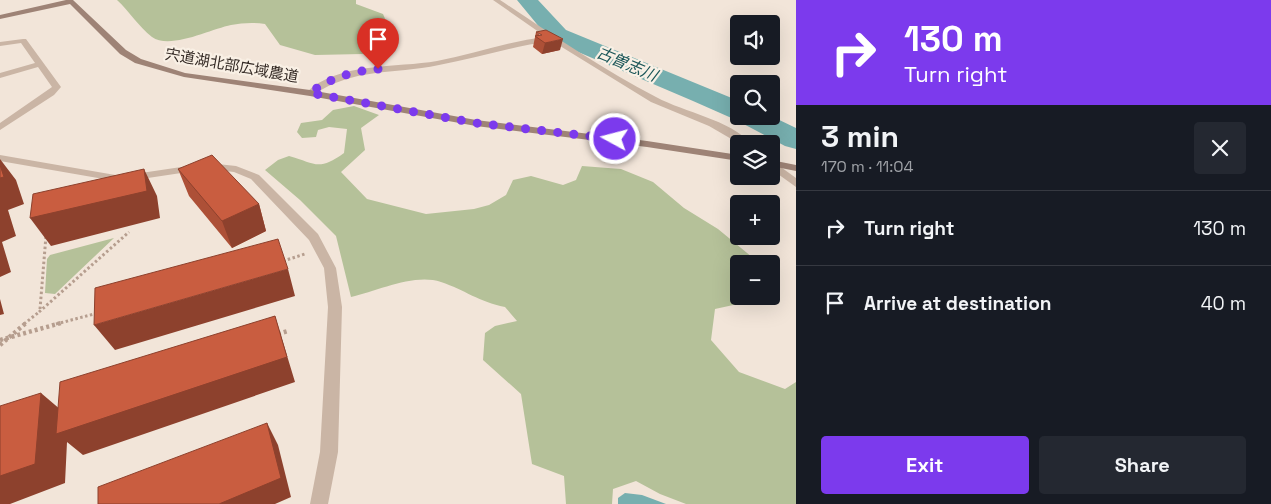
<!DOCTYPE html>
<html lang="en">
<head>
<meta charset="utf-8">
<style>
  :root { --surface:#171b24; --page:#242831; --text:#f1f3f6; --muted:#9ea1a6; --line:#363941; --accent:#7c3aed }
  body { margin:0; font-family:"Space Grotesk","Noto Sans JP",sans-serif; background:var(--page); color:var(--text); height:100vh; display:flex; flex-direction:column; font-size:19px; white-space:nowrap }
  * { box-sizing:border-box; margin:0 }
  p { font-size:16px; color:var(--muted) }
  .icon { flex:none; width:28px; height:28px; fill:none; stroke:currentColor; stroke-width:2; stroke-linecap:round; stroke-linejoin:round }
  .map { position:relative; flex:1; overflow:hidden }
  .sheet { display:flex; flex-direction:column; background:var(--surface); width:475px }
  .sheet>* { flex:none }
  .guide { background:#7c3aed; color:#fff; overflow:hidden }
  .tools { position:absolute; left:730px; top:15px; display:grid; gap:10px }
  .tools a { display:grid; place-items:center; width:50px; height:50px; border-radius:5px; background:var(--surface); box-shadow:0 5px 20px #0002; font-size:25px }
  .pin { position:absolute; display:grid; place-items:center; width:42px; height:42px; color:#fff; margin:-51px -21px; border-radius:50% 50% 50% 0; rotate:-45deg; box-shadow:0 0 5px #0007 }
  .pin .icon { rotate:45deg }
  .me { position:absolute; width:55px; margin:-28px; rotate:277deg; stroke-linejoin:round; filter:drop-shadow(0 0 4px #0008) }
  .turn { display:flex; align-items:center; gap:18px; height:105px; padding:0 25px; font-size:22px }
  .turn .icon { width:65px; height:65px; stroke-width:2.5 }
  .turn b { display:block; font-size:35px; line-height:42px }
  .round { display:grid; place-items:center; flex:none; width:52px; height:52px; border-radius:5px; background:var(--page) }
  .overview { display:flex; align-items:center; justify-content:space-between; height:85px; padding:0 25px }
  h1 { font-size:30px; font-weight:800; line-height:38px }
  .cta { display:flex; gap:10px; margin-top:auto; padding:10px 25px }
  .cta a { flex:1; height:58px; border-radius:5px; background:var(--accent); color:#fff; font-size:20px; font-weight:800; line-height:58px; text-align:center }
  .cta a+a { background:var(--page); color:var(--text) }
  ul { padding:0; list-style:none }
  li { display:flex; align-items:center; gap:15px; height:75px; padding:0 25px; border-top:1px solid var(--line) }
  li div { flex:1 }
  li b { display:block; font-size:19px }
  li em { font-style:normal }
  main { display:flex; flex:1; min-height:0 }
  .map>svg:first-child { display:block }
  .green { fill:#b5c199 }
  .water { fill:#77afaf }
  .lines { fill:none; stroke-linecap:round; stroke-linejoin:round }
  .river { fill:#77afaf; fill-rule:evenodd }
  .path-far1 { stroke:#b69e8f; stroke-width:3; stroke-dasharray:2.5 2.5; stroke-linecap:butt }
  .path { stroke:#b69e8f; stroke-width:4.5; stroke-dasharray:3 3; stroke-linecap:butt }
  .street { fill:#cab5a5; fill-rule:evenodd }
  .secondary { fill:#9e8376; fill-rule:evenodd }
  .path-bridge-far1 { stroke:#b69e8f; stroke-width:3; stroke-dasharray:2.5 2.5; stroke-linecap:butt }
  .path-bridge { stroke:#b69e8f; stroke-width:4.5; stroke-dasharray:3 3; stroke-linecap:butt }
  .wall { fill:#ad5037 }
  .shaded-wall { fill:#8d412d }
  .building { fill:#c95d40; stroke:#8d412d }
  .route { stroke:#7c3aed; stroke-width:9; stroke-dasharray:0 16.2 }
  .labels { text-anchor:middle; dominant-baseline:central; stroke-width:4.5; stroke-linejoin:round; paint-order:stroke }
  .far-street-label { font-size:15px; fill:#352b26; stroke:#f9f0e5 }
  .far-water-label { font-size:16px; font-style:italic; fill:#1b5658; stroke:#f9f0e5 }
</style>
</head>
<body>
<main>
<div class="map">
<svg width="796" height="504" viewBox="0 0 796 504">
  <rect width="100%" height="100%" fill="#f2e5d9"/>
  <!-- green -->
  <path class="green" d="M117,0h239v4l27,10 3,7 -10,4 -1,5 18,6 2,6 -9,8 -24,4 -47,1 -35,-10 -15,-21c-12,-2 -23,-1 -34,1 -20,4 -61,25 -79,12 -13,-10 -23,-26 -35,-37z
    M354,106l25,9 -18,13 4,22 -24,22 26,27 59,15 48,-5 15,-4 17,-10 7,-15 18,-4 32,9 13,-5 6,-14 39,3 32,13 31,26 34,21 40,33 1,2h-20v32h32v-6l3,6 -59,13 -4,31 28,32 46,17 11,-7v122h-110l-26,-10 -24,-13 -23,8 -1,15h-46l-2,-28 -32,-12 -11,-70 -38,-34 2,-27 10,-7 22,-5 -12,-14c-26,-5 -40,-17 -64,-25 -27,-9 -63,9 -90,15l-15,-61 -36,-36 -35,-30 13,-10 11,-4c26,7 29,16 55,-3l3,-24 -18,-2 -11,3 -2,7 -14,1 -5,-6 4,-9 21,-3 11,-10z
    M114,238l-59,56 -10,-1 2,-34 3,-4z"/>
  <!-- water -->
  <path class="water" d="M625,493l17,2 24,9h-48v-6z"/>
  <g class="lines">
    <!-- river -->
    <path class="river" d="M517,0h21l28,30 173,71v15h32l25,12v21l-11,-3 -49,-26 -43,-19 -143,-61z"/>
    <!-- path-far1 -->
    <path class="path-far1" d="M283,261l22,-7
      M40,309l6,-73
      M39,312l90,-80
      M56,324l42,-11"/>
    <!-- path -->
    <path class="path" d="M278,334l10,-3
      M0,340l61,-17"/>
    <!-- street -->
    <path class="street" d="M493,0h7c51,34 102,69 156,97 30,16 72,22 96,47h-12l-31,-18 -58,-24 -99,-61c-39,5 -75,17 -113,24 -47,10 -84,2 -126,30l-7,-2c30,-31 92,-25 131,-32 37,-7 72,-20 109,-24z
      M23,39h3l35,48 -7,8 -54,35v-7l52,-36 -14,-20 -38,11v-5l35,-10 -14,-20 -21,3v-4z
      M0,155l121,21 87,-13 28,3 23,9 59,59 18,34 6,39 -4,145 -10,52h-18l10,-52 8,-145 -4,-39 -15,-28 -58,-61 -17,-7 -26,-3 -87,13 -121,-21z
      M771,160l25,18v9l-25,-18z"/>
    <!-- secondary -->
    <path class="secondary" d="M66,0h7l53,50 15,9 44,14 125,17 166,30 171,21 92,14v6l-92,-14 -171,-21 -166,-30 -126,-19 -49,-14 -15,-9 -50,-50 -70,15v-4z
      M771,160l25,5v6l-25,-5z"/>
    <!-- path-bridge-far1 -->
    <path class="path-bridge-far1" d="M24,324l15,-12"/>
    <!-- path-bridge -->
    <path class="path-bridge" d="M0,345l26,-22"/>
  </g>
  <!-- wall -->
  <path class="wall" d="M536,32l24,18 -18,4 -9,-7z
    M178,169l81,35 7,27 -34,17 -43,-52z"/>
  <!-- shaded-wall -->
  <path class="shaded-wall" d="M563,39l-3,11 -18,4 3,-11z
    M0,159l16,21 8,24 -16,6 8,26 -14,6 9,30 -11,5z
    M144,169l13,27 3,22 -109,28 -21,-28z
    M259,204l7,27 -34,17 -10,-27z
    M288,269l7,27 -180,54 -21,-25z
    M0,299l4,15 -4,1z
    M275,316l20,66 -212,73 -16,-13 -2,41 -55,21h-10v-28l41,-83 27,23z
    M267,423l11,22 13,52 -16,7h-56z"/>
  <!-- building -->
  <path class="building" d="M546,30l17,9 -18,4 -10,-7 7,-1 -6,-3z
    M212,155l47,49 -37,17 -44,-52z
    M0,165l4,12 -4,1z
    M144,169l3,22 -117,27 3,-24z
    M278,239l10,30 -194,56 1,-37z
    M275,316l12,41 -231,77 4,-52z
    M41,393l-6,71 -35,12v-70z
    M267,423l14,55 -62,26h-121v-17z"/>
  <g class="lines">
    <!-- route -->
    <path class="route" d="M378,69c-24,2 -49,9 -68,24l166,30 139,16"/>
  </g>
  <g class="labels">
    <!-- far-street labels -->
    <g class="far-street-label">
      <text transform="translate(232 65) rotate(10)">宍道湖北部広域農道</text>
    </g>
    <!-- far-water labels -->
    <g class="far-water-label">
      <text transform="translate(627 64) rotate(23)">古曽志川</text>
    </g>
  </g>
</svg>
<div class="tools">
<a><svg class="icon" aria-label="sound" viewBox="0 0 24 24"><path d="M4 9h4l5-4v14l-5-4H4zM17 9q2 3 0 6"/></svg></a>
<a><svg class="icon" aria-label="search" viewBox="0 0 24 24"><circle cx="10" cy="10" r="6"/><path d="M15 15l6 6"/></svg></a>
<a><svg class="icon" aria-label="layers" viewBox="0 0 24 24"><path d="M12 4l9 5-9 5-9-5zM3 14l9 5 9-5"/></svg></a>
<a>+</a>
<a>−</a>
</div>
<div class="pin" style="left:378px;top:69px;background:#d93025"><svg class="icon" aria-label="arrive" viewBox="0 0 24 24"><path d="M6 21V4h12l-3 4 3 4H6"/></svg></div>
<svg class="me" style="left:615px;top:139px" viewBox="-20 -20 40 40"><circle r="17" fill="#7c3aed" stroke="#fff" stroke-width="3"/><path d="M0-11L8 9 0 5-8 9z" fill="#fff"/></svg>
</div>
<section class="sheet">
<div class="guide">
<div class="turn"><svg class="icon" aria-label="right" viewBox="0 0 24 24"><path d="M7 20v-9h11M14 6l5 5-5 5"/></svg><div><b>130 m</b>Turn right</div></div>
</div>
<div class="overview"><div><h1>3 min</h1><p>170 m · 11:04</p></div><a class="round"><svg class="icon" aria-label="close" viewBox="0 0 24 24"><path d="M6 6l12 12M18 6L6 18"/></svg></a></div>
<ul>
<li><svg class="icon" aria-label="right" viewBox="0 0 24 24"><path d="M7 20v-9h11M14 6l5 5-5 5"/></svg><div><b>Turn right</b></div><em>130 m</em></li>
<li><svg class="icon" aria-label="arrive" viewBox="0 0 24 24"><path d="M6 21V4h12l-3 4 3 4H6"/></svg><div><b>Arrive at destination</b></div><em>40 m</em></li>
</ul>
<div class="cta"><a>Exit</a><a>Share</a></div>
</section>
</main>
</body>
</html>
